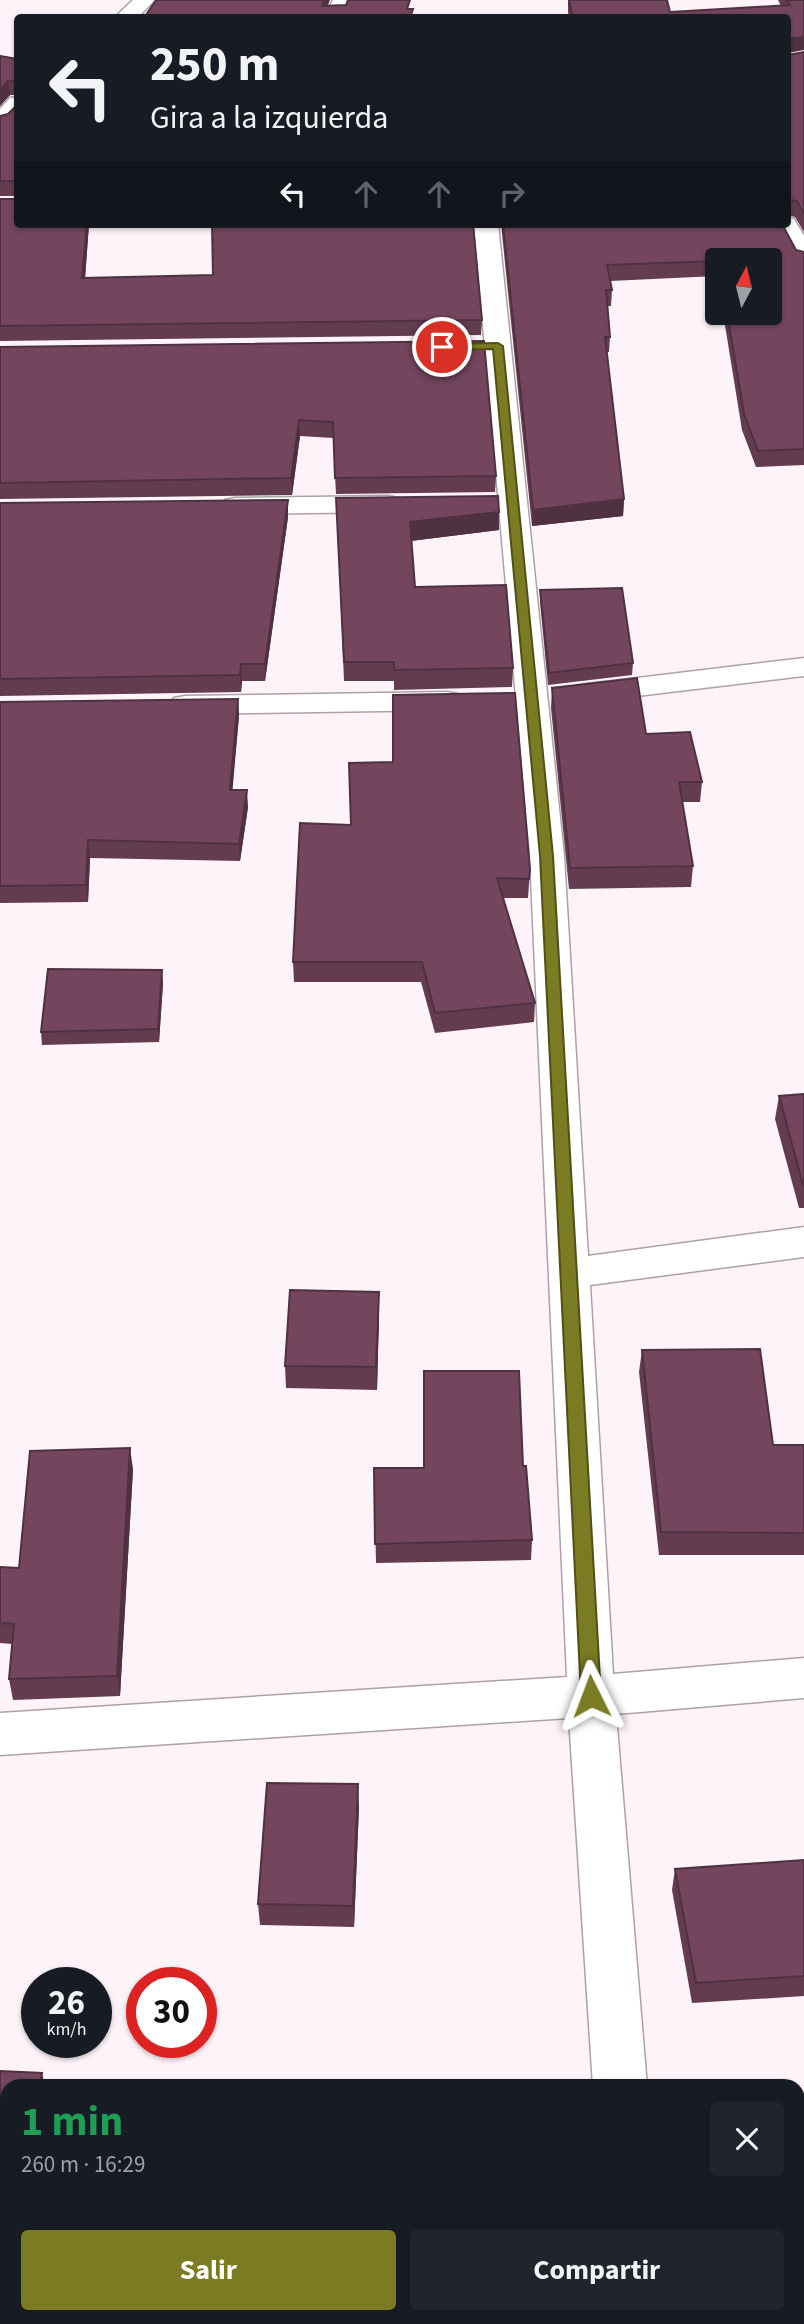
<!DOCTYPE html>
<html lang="es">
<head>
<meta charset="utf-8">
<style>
  :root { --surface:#171b24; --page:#20242c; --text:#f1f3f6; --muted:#9ea1a6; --accent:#7b7b23 }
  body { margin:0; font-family:"Source Sans 3",sans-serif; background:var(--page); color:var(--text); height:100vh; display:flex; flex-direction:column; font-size:26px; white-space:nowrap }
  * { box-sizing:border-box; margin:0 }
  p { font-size:23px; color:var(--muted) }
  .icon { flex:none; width:38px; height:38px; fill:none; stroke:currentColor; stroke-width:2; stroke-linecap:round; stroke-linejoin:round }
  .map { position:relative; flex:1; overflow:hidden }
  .details { position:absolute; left:0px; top:2079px; width:805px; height:245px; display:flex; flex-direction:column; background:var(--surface); border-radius:21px 21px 0 0; box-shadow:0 2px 5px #0004 }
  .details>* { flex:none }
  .guide { position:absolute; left:14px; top:14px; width:777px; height:214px; border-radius:7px; box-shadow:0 2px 5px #0004; background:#171b24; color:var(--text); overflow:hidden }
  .needle { width:46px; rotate:7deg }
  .tools { position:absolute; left:705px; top:248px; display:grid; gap:14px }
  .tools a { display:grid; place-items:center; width:77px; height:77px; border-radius:7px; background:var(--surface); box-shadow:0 2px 5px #0004; font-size:35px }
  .speed { position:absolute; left:21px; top:1967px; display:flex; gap:14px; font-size:35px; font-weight:700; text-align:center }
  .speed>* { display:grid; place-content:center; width:91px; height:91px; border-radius:50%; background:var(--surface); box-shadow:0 2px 5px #0004; line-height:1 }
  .speed small { font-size:18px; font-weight:400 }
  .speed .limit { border:10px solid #d22; background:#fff; color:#111 }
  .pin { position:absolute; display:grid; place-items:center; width:60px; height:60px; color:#fff; margin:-30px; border:4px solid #fff; border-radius:50%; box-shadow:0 2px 7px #0007 }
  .me { position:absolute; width:77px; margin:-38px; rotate:357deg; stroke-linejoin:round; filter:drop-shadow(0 0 5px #0008) }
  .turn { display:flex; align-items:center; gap:24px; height:147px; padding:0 21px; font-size:32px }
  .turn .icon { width:91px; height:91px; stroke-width:2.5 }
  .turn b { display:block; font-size:49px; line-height:60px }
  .lanes { display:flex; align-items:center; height:66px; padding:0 21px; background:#0003; justify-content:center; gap:35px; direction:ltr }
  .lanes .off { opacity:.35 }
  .round { display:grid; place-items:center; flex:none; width:74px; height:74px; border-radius:7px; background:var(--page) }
  .head { display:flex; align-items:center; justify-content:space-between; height:119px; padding:0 21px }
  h1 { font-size:42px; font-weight:700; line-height:52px; color:#1e9e55 }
  .cta { display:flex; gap:14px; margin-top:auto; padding:14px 21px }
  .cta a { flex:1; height:80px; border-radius:7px; background:var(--accent); color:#fff; font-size:28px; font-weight:700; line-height:80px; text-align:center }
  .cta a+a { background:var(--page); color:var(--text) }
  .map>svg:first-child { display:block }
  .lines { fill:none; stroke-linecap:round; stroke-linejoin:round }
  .minor-casing { stroke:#ada0a6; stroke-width:3 }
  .minor { fill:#fff; fill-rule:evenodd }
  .wall { fill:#633c50 }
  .shaded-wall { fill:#503141 }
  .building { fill:#73465d; stroke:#503141; stroke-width:2 }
  .route { fill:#7b7b23; stroke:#505017; stroke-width:2 }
</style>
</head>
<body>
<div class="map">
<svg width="804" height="2324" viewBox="0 0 804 2324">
  <rect width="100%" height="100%" fill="#fef3f8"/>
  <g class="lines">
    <!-- minor casing -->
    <g class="minor-casing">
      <path id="minor" d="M133,0h22l-18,18h-23z
        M333,0h20l-9,18h-20z
        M18,97v19l-10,11 -8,2v-20l10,-11z
        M788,217l6,2 10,17v29l-9,-2 -21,-39h14z
        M474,224h24l66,632 24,400 216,-29v30l-214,28 23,389 191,-16v40l-188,16 31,372h-54l-24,-368 -569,37v-42l567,-36 -37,-821z
        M388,496l10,2 4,6 -4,6 -10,2 -153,2 -10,-2 -4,-6 4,-6 10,-2z
        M804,658v18l-217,26 -11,-2 -5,-7 5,-7 11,-2z
        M447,692l11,2 5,7 -5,7 -11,2 -262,4 -11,-2 -5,-7 5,-7 11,-2z
        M798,2225h6v56h-6z
        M610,2317h56l1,7h-56z"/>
    </g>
    <!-- minor -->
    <use href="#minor" class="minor"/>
  </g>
  <!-- wall -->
  <path class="wall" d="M568,0l102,12 111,-6 -3,-6h26l-16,53v2l16,-3v180l-9,-15 -7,-2v-197h-219l-1,-6z
    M0,56l18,3v36h-8l-10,11z
    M18,104v92h-18v-80l8,-2z
    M0,199l18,25h71l-4,53 397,43 -1,15 -481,6z
    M501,224h281l14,26 8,2v213l-48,2 -14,-37 -19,-117h47l-52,-52v20l-1,-5 -107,5 2,9 -1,16h-4l3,31 -1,15h-2l17,147 -1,17 -91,10z
    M484,341l12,135 -1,16 -159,2 -3,-56 -33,-2 -8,59 -292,4v-152z
    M288,500v17l-23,164h-23l-1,11 -241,4v-193z
    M337,516l162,14 -88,11 4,46 98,81 -1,19 -118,3v-9h-50z
    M540,590l93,73 -1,12 -84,10 -8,-83z
    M552,688l94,46 56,48 -2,20h-18l11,64 -2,21 -122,2 -18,-181z
    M238,699l1,17 -7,74 16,17 -8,54 -150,-3 -2,44 -88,1v-201z
    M349,763l181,107 -2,28h-25l32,105 -1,19 -99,11 -14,-51h-127l-1,-20 58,-137z
    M163,983l-4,59 -117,3 -1,-13z
    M804,1094v114h-5l-24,-89 4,-23z
    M379,1315l-2,75 -91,-2 -1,-22z
    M642,1350l131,95h31v110h-145l-20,-183z
    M523,1466l9,74 -1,20 -155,3 -2,-95z
    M133,1469l-13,227 -107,4 -4,-21 3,-35 -12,-1v-76l19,1z
    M359,1806l-5,121 -94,-2 -2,-21z
    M804,1860v136l-112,7 -20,-113 3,-21z
    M0,2071l7,15v124h-7z"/>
  <!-- shaded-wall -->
  <path class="shaded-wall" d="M325,0h5l-7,18 -1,-12z
    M804,37v13l-16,3v-14z
    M8,81l2,14 -10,11v-16z
    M87,224h2l-5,69 -2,-15z
    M299,420l1,16 -8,59 -1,-17z
    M624,499l-1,17 -91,10 1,-16z
    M288,500v17l-23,164v-17z
    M499,512v18l-89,11v-19z
    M241,664l1,17 -1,11 -1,-17z
    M238,699l1,17 -8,91 -1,-17z
    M247,790l1,17 -8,54 -1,-17z
    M88,840l2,18 -2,44 -2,-17z
    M162,970l1,13 -4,59 -1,-13z
    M379,1292v23l-2,75 -1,-23z
    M130,1448l3,21 -13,227 -3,-20z
    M358,1784l1,22 -5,121 -1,-21z
    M42,2073l3,13h-5z"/>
  <!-- building -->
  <path class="building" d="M156,0h169l-3,6 24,-1 2,-5h62l-3,9h6l-3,9h-266z
    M569,0h98l3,12 120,-7 -3,-5h17v37l-16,2v-21h-215z
    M788,39v16l16,-3v162l-7,-13 -9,-1v4z
    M0,56l18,3v22h-10l-8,9z
    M18,104v77h-18v-65l8,-2z
    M0,199h18v25h69l-5,54 131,-3 -1,-51h261l9,96 -482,6z
    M503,224h279l14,26 8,2v197l-46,2 -14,-37 -17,-101h43v-52h-52l-111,4 5,25h-6l4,47h-5l19,162 -91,11z
    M484,341l12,135 -161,2 -2,-56 -34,-2 -8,58 -291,5v-136z
    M498,496l1,16 -89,10 5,65 91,-2 7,83 -119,2v-8h-50l-8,-164z
    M288,500l-23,164h-24l-1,11 -240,4v-176z
    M622,588l11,75 -84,10 -9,-83z
    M637,678l9,56 44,-2 12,50h-23l14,84 -123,2 -18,-180z
    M515,693l15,177 -1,9 -32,-1 38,125 -100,10 -13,-51h-129l7,-139 51,2 -2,-62 44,-1v-67z
    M238,699l-8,91h17l-8,54 -151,-4 -2,45 -86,1v-184z
    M48,969l114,1 -4,59 -117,3z
    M804,1094v91h-1l-24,-89z
    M290,1290l89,2 -3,75 -91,-1z
    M760,1349l13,96h31v88l-143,-1 -19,-182z
    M424,1371h95l4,95h3l6,74 -157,4 -1,-76h50z
    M130,1448l-13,228 -108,3 5,-55 -14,-1v-56l19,1 11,-117z
    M267,1783l91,1 -5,122 -95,-2z
    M804,1860v116l-108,7 -21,-114z
    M0,2071l42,2 -2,13h-33v106l-7,-1z"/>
  <!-- route -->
  <path class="route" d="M498,343l5,3 50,510 48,840 -3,6 -7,3 -7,-3 -3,-6 -41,-840 -47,-507 -51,1 -5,-3 5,-3z"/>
</svg>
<div class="tools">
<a><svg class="needle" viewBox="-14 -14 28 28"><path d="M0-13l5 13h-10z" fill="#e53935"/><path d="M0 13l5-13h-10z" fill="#9ea1a6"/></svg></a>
</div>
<div class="speed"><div>26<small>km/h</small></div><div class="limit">30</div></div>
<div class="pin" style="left:442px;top:347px;background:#d93025"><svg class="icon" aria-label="arrive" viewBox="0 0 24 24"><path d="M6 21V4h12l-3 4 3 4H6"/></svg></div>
<svg class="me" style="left:591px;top:1696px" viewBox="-20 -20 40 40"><path d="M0-17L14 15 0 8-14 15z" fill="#7b7b23" stroke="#fff" stroke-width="4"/></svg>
<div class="guide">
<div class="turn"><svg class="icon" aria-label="left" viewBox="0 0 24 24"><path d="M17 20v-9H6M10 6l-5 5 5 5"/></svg><div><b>250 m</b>Gira a la izquierda</div></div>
<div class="lanes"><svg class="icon" aria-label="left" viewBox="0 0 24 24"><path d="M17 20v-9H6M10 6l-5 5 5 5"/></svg><svg class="icon off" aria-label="ahead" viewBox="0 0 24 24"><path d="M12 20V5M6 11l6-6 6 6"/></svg><svg class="icon off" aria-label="ahead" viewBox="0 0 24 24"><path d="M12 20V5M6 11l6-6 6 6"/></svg><svg class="icon off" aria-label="right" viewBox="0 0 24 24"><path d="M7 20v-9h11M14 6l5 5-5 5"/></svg></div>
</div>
<section class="details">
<div class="head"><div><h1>1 min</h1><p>260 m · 16:29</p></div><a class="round"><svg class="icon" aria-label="close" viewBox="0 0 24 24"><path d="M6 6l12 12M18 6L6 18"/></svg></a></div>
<div class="cta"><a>Salir</a><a>Compartir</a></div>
</section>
</div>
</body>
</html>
